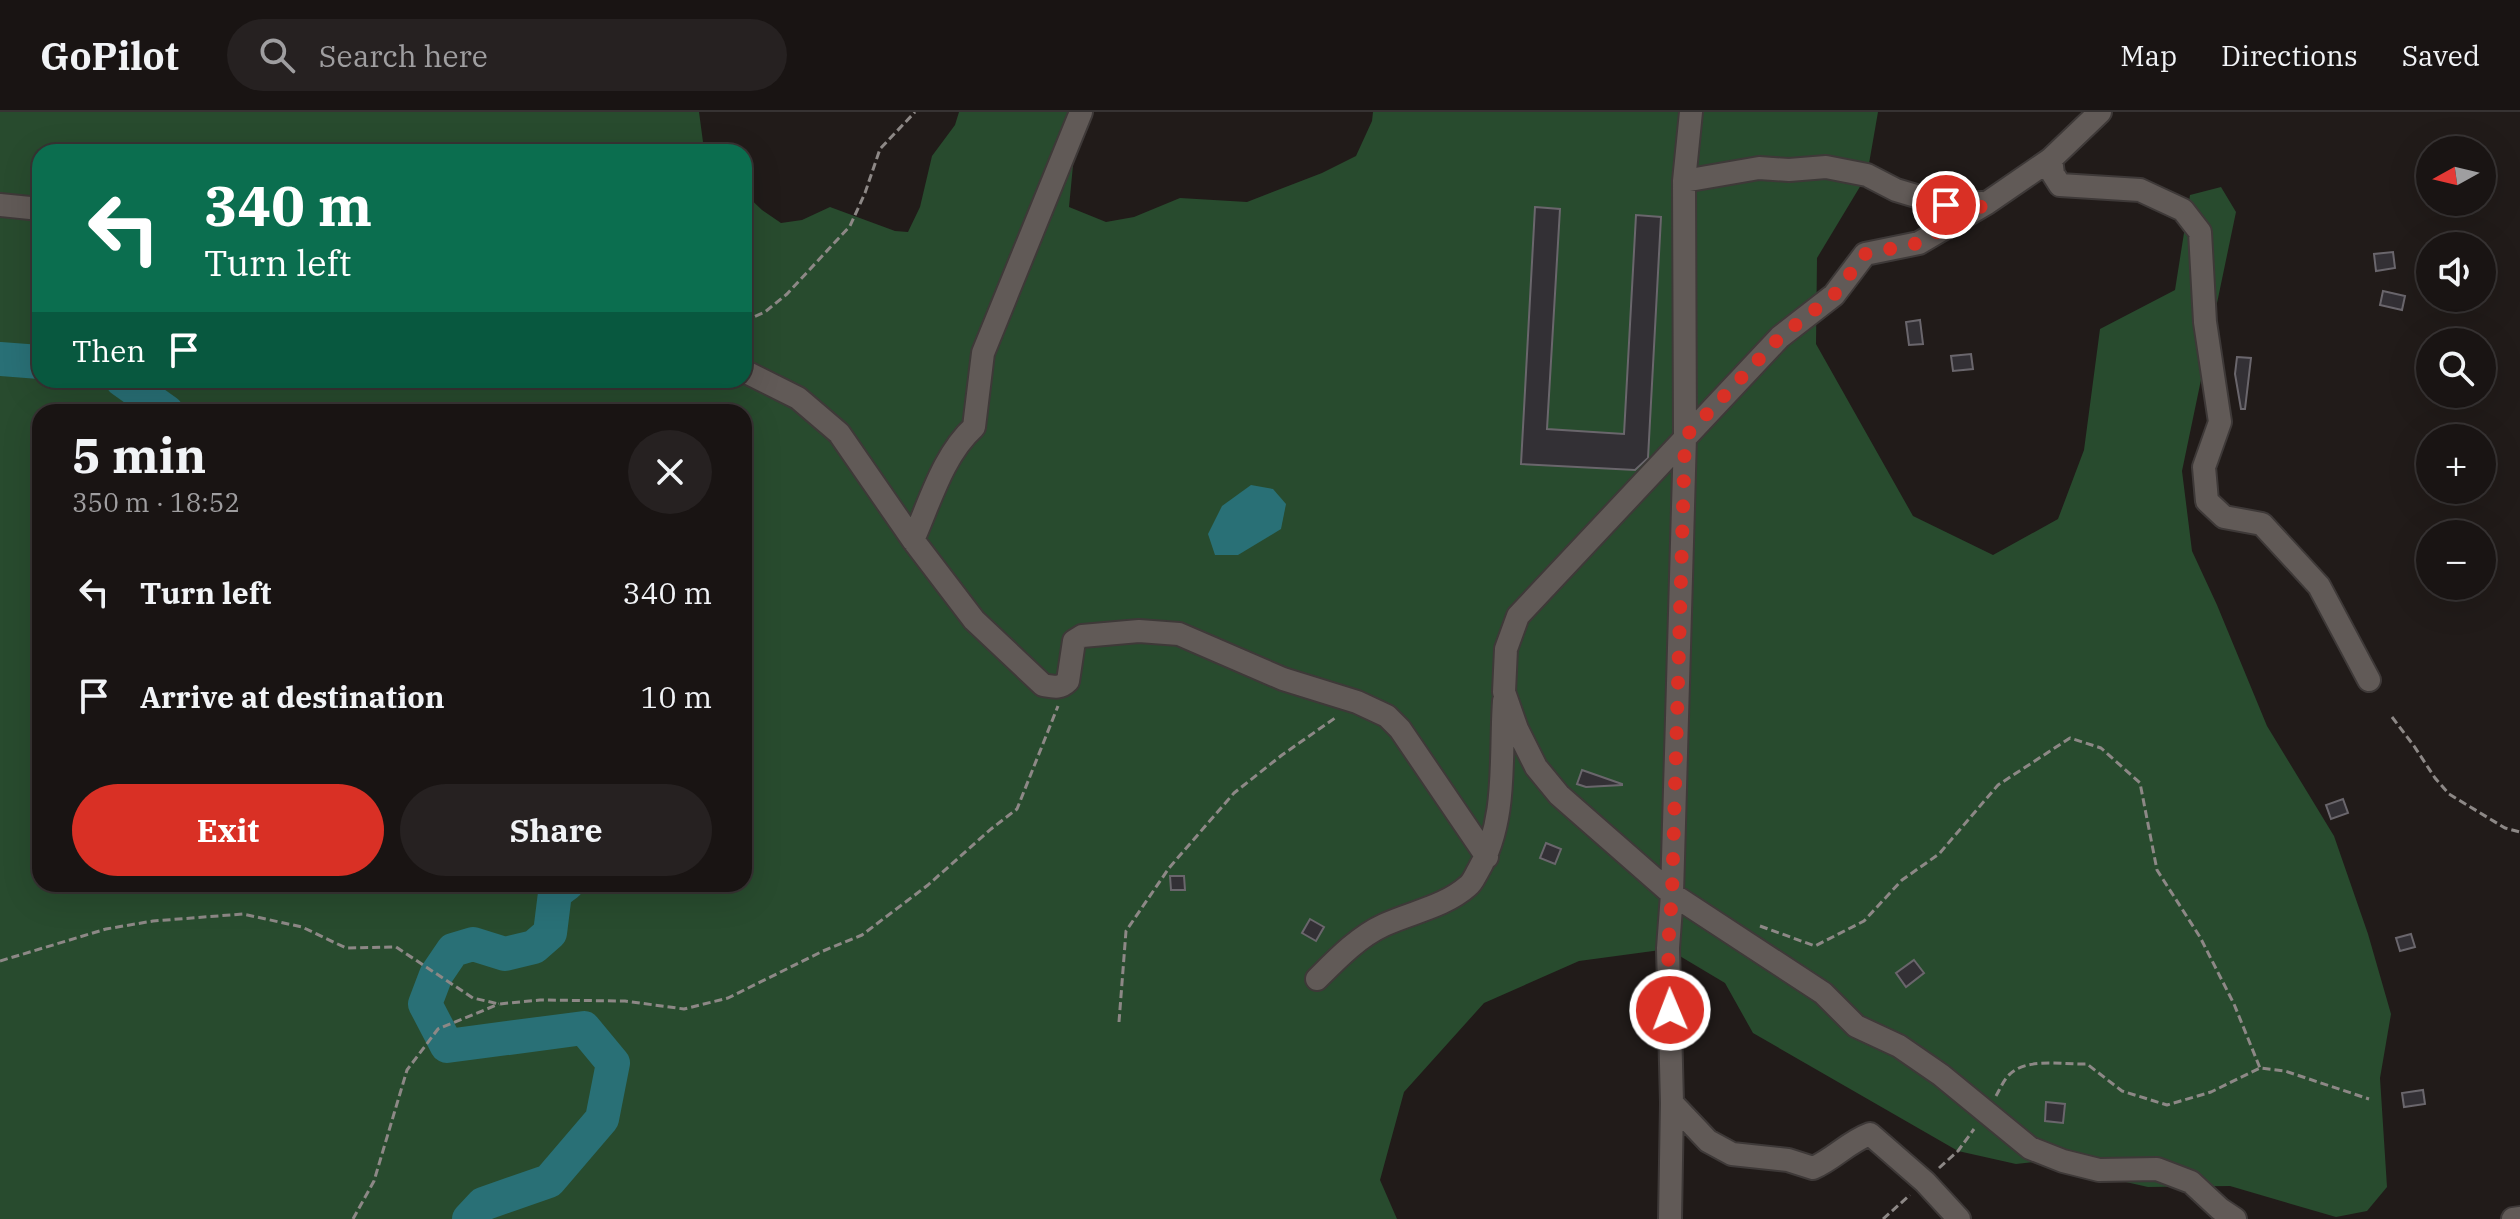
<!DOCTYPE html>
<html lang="en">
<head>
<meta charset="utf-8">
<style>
  :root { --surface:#191413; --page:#262121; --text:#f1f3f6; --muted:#9f9ea0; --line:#373333; --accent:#d93025 }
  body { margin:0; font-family:"IBM Plex Serif",serif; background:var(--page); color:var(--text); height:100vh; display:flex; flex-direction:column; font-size:30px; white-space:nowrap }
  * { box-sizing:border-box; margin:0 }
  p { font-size:26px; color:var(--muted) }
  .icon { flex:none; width:44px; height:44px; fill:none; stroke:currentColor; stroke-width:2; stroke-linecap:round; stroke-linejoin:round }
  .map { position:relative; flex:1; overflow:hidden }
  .side { position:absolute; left:32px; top:292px; width:720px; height:488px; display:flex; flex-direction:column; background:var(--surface); border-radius:24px; box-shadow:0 8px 32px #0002,0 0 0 2px var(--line) }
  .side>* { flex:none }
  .hud { position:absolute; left:32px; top:32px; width:720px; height:244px; border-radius:24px; box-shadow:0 8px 32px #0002,0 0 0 2px var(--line); background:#0b6e4f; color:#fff; overflow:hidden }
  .needle { width:52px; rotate:262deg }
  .fabs { position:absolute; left:2416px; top:24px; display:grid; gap:16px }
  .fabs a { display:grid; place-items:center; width:80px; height:80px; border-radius:50%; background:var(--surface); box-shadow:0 8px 32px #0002,0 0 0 2px var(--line); font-size:40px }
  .pin { position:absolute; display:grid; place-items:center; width:68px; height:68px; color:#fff; margin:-34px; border:4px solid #fff; border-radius:50%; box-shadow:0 2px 8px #0007 }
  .me { position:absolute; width:88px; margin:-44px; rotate:359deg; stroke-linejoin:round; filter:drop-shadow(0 0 6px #0008) }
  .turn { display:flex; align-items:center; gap:28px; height:168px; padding:0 40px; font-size:36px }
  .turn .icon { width:104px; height:104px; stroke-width:2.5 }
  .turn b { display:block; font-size:56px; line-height:68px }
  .then { display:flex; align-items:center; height:76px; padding:0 40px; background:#0003; gap:16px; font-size:30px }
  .round { display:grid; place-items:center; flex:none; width:84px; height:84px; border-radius:42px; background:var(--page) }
  .overview { display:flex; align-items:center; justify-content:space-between; height:136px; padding:0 40px }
  h1 { font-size:48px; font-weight:800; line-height:60px }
  .primary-button { display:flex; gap:16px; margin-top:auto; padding:16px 40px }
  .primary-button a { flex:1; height:92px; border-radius:48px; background:var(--accent); color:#fff; font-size:32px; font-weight:800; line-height:92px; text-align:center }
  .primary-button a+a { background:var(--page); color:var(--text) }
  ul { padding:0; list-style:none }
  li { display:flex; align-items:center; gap:24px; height:104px; padding:0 40px }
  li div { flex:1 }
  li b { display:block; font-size:30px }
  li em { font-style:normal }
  header { display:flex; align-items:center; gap:48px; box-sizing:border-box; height:112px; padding:0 40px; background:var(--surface); border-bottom:2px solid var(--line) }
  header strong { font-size:38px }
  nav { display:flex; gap:44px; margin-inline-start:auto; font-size:28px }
  .search { width:560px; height:72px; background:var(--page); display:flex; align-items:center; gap:20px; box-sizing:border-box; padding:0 28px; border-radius:44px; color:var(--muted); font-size:30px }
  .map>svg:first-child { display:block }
  .green { fill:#284b2e; fill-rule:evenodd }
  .water { fill:#297076 }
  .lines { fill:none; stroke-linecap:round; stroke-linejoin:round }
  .river { stroke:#297076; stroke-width:34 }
  .building { fill:#333035; stroke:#6a666c; stroke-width:2 }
  .minor-casing { stroke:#3e3938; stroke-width:26 }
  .path { stroke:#8d8886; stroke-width:3; stroke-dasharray:8 4; stroke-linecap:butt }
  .minor { stroke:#615a57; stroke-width:22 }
  .route { stroke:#d93025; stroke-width:14; stroke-dasharray:0 25.2 }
</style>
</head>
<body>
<header>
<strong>GoPilot</strong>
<div class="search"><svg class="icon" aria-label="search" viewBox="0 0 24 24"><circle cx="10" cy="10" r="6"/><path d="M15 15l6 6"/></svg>Search here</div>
<nav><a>Map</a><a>Directions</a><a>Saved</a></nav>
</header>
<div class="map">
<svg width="2520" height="1107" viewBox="0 0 2520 1107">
  <rect width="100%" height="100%" fill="#211b19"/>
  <!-- green -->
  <path class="green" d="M0,0h699l4,30 7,10h-670v228h704v-187l18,17 19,13 21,-3 28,-13 65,24 13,1 12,-25 12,-51 23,-31 4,-13h113l2,43 -5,52 37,15 28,-5 46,-19 67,4 75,-29 34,-17 16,-35 1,-9h505l-11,63 -50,83 -1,86 97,172 80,39 65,-36 26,-69 16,-121 75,-39 15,-95 31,-8 15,25 -54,259 10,80 25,54 50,121 67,110 34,98 23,80 -11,64 7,109 -20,24 -31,6 -106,-31 -82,1 -49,-11 -48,-16 -35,4 -58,-13 -205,-118 -28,-50 -57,-34 -89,12 -95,42 -80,89 -24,88 17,39h-1397zM40,300h704v472h-704z"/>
  <!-- water -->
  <path class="water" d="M1251,373l22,4 13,15 -5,25 -43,26h-23l-7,-21 14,-28z"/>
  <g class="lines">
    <!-- river -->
    <path class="river" d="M0,247l40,3
      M122,268l45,32
      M469,1107l14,-15 66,-23 53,-62 11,-56 -29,-35 -137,18 -22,-42 11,-29 17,-25 20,-6 32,10 29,-7 16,-14 5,-40 12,-9"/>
  </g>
  <!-- building -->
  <path class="building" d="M1535,95l25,2 -13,220 77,5 12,-219 25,2 -13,241 -13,12 -114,-6z
    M2393,140l2,16 -19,3 -2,-17z
    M2383,179l22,5 -3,14 -22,-5z
    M1920,208l3,24 -14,1 -3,-23z
    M1971,242l2,15 -20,2 -2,-15z
    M2237,245l14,1 -6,51h-4l-6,-35z
    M1582,658l40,14v1l-36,2 -9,-3z
    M2343,687l5,14 -17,6 -5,-14z
    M1546,731l15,6 -6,15 -15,-6z
    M1170,764h14l1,14h-14z
    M1310,807l14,8 -8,14 -14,-8z
    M2411,822l4,13 -15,4 -4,-13z
    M1914,848l10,13 -18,14 -10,-14z
    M2423,978l2,14 -21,3 -2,-14z
    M2046,990l19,2 -2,19 -18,-2z"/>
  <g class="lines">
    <!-- minor casing -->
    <g class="minor-casing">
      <path id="minor" d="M2100,0l-49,47 -64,44 -68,40 -54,11 -31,41 -54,42 -262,279 -12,33 -2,43 13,37 19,38 23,28 113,99 151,99 33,33 43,20 42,29 89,73 33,13 36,9 58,-1 34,13 29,27 15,10
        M2051,47l2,15 7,11 80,5 43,20 17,22 5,90 15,100 -16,45 3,34 17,16 38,7 57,62 50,94
        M1684,69l75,-13 30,2 37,-3 41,8 29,15 50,15 36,-2
        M0,93l40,4
        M744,259l54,27 41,35 74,107 61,80 69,65c11,2 17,4 25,-4l6,-40 8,-5 57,-5 40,3 104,45 74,23 30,14 13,13 87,128
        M913,428c17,-38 30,-85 61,-113l9,-74 98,-241
        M1317,867c20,-20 41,-42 67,-54 28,-13 60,-18 84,-39 5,-4 7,-10 10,-15 30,-50 22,-114 26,-170
        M1672,991l36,38 24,13 56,6 25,8c21,-9 35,-26 57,-34l55,48 34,37
        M1670,1107l2,-116 -4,-155 4,-54 13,-457 -1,-256 7,-69
        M2513,1107l7,-1"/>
    </g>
    <!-- path -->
    <path class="path" d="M744,209l21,-9 22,-18 63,-68 15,-33 15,-44 35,-37
      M2392,605l22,29 21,32 14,16 56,34 15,4
      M1760,814l55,20 49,-25 38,-41 37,-26 59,-69 72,-47 31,10 39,35 17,87 43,67 34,67 26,64
      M0,849l106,-32 47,-8 90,-7 59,13 44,21 50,-1 77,51 26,6 41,-4 85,1 59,8 44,-11 95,-47 39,-16 66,-50 63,-56 26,-20 41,-103
      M1119,910l7,-91 43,-63 65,-75 48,-38 53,-37
      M1996,984c4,-7 8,-17 14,-22 18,-17 55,-9 77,-10l35,27 45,14 44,-13 49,-24 25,3 84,28
      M1939,1056l19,-17 16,-22
      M353,1107l21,-38 33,-111 31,-41 61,-25
      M1883,1107l27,-24"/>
    <!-- minor -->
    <use href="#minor" class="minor"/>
  </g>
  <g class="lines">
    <!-- route -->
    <path class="route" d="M1670,898l-2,-62 4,-54 13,-457 95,-100 54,-42 31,-41 54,-11 68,-40 -41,2"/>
  </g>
</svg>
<div class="fabs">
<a><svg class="needle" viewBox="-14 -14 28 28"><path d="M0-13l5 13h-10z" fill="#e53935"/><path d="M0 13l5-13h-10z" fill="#9f9ea0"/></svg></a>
<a><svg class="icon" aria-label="sound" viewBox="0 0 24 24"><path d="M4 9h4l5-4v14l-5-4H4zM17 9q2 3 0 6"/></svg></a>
<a><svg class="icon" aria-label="search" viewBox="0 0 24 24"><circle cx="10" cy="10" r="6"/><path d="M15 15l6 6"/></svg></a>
<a>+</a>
<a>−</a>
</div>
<div class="pin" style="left:1946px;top:93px;background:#d93025"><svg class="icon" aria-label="arrive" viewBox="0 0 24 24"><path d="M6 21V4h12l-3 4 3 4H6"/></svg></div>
<svg class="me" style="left:1670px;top:898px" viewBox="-20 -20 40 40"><circle r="17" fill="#d93025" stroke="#fff" stroke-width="3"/><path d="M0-11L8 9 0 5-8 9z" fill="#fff"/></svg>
<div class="hud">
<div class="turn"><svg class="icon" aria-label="left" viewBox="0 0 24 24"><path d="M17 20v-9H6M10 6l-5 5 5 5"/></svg><div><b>340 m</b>Turn left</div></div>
<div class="then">Then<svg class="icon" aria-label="arrive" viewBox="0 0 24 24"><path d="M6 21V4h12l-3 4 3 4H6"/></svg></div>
</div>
<section class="side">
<div class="overview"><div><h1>5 min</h1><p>350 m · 18:52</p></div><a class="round"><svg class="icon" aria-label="close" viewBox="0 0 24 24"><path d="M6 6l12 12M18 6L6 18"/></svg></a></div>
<ul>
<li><svg class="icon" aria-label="left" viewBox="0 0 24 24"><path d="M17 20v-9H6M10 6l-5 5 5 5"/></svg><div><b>Turn left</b></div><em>340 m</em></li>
<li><svg class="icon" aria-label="arrive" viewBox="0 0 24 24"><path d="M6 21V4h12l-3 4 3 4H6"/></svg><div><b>Arrive at destination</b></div><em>10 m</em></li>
</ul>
<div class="primary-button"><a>Exit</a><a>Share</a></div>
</section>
</div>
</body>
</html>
